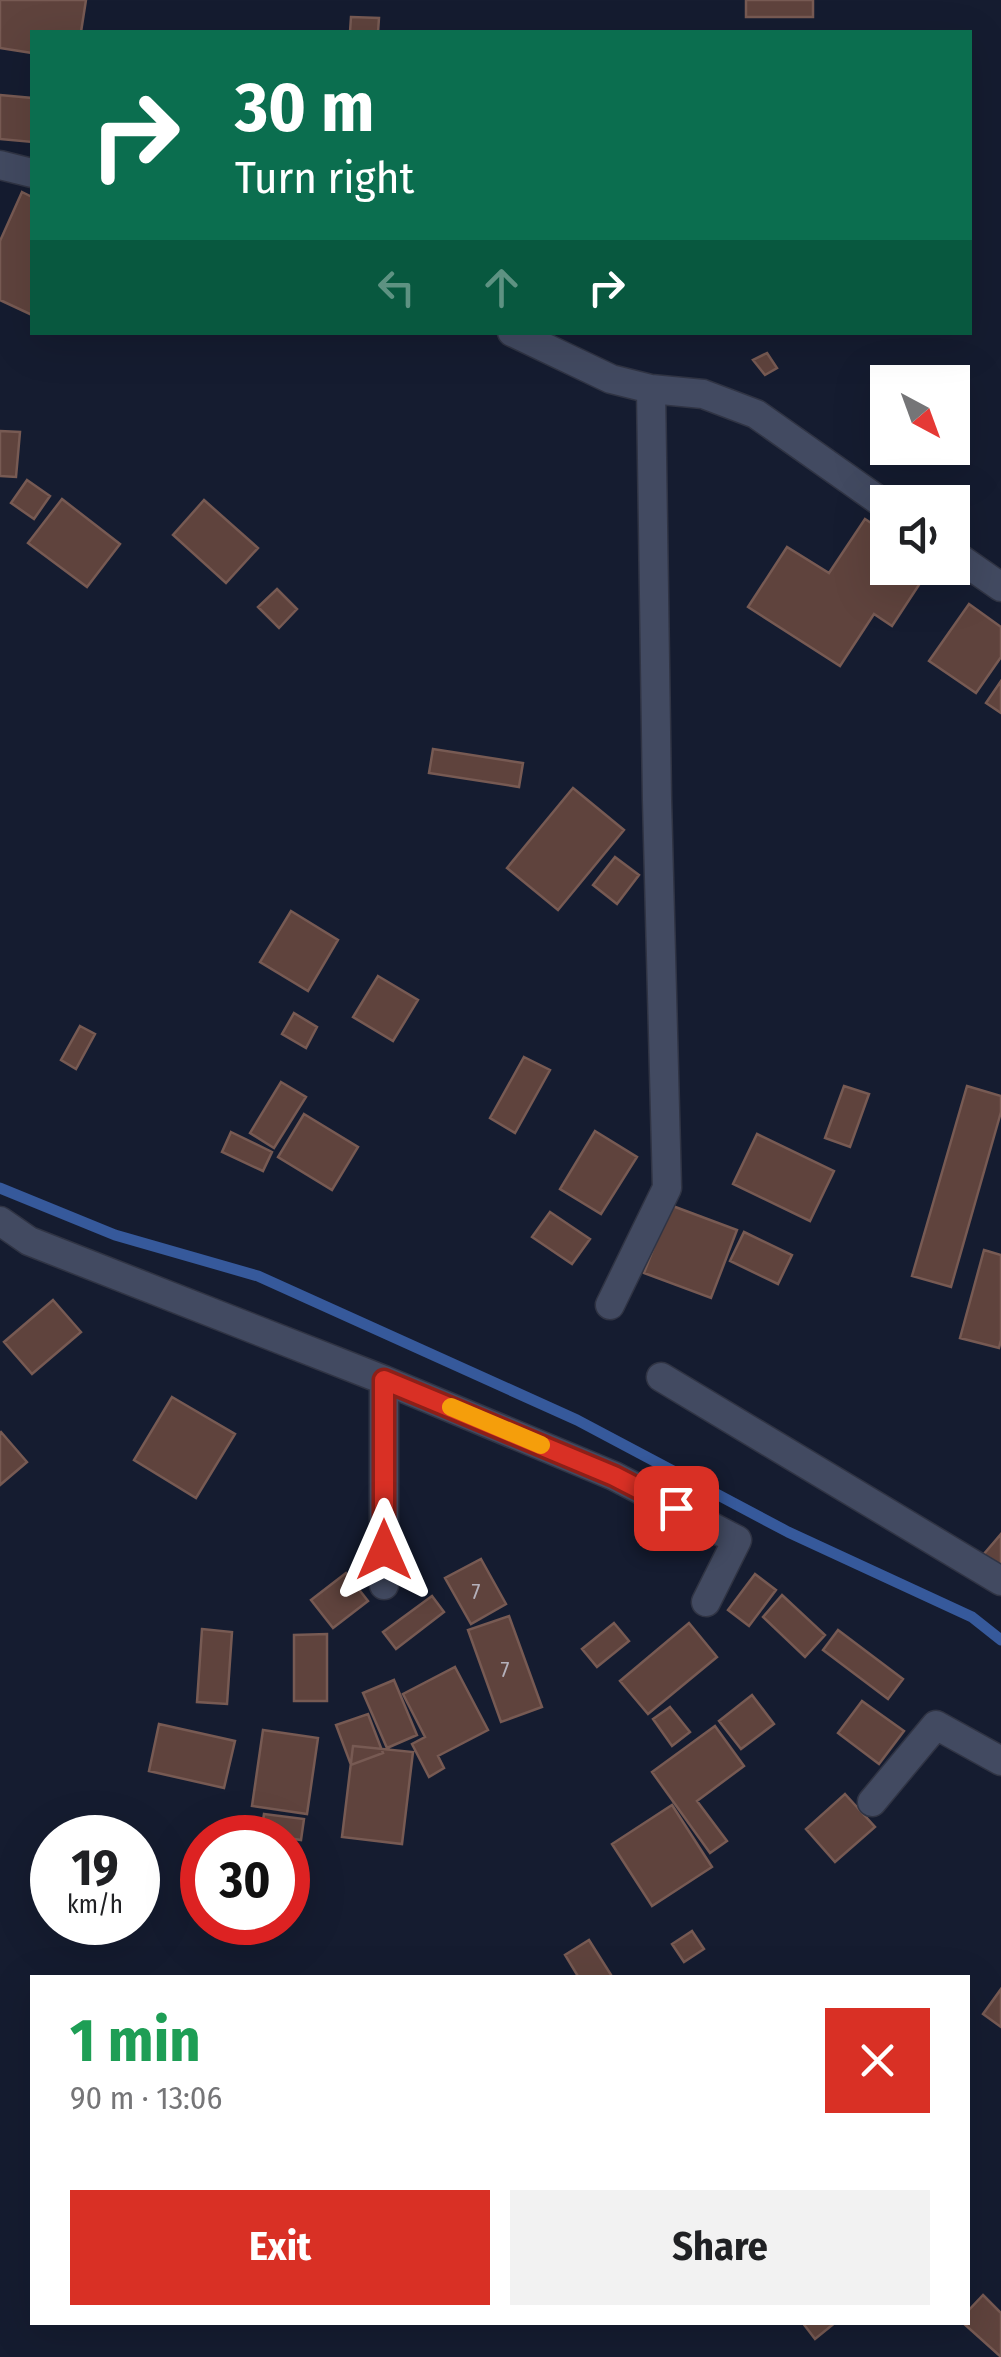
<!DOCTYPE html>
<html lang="en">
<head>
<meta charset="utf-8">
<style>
  :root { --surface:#fff; --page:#f2f2f2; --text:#202124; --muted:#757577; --accent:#d93025 }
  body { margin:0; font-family:"Fira Sans Condensed",sans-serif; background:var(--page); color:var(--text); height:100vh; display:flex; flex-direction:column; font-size:38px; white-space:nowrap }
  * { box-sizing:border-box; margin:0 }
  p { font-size:32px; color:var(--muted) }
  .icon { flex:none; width:55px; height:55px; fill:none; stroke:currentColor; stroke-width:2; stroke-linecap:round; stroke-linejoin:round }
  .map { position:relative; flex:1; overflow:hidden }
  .drawer { position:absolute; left:30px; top:1975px; width:940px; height:350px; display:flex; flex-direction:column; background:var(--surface); border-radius:0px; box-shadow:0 10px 40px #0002 }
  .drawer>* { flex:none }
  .banner { position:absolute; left:30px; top:30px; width:942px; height:305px; border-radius:0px; box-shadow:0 10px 40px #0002; background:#0b6e4f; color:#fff; overflow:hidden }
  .needle { width:65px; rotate:139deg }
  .fabs { position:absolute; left:870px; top:365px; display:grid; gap:20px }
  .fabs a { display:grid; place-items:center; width:100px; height:100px; border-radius:0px; background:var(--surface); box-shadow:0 10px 40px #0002; font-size:50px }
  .speed { position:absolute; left:30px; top:1815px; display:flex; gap:20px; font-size:50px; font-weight:700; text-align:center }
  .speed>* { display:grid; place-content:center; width:130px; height:130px; border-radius:50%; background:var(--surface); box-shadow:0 10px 40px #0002; line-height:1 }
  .speed small { font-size:25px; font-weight:400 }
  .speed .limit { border:15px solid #d22; background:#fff; color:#111 }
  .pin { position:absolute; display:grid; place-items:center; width:85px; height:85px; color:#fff; margin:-42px; border-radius:20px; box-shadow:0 5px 15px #0006 }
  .me { position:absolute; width:110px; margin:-55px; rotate:0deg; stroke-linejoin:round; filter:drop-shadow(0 0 8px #0008) }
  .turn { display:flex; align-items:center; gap:35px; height:210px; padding:0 40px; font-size:45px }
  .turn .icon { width:130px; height:130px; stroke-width:2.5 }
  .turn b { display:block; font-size:70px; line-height:85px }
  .lanes { display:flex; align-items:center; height:95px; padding:0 40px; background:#0003; justify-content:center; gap:50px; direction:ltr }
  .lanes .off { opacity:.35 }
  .round { display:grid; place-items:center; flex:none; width:105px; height:105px; border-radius:0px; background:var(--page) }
  .summary { display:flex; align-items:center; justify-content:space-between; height:170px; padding:0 40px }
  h1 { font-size:60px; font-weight:700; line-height:75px; color:#1e9e55 }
  .cta { display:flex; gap:20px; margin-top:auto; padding:20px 40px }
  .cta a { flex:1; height:115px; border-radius:0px; background:var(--accent); color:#fff; font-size:40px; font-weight:700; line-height:115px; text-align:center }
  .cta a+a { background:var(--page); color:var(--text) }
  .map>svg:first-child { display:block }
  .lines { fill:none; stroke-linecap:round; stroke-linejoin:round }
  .stream { stroke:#36599b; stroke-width:11 }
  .building { fill:#5f433d; stroke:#775a53; stroke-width:2.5 }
  .minor-casing { stroke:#303444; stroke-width:31 }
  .minor { stroke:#424a61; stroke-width:28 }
  .route-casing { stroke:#8d1f18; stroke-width:25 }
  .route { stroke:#d93025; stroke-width:18 }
  .slow { stroke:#f59e0b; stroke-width:18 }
  .labels { text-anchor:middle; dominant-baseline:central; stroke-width:10; stroke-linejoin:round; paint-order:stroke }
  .number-label { font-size:22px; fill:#b4b0ba }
</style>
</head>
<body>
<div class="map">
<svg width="1001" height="2357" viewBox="0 0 1001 2357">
  <rect width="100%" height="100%" fill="#151c30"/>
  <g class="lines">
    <!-- stream -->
    <path class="stream" d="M0,1188l115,47 143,41 319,144 211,112 184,85 29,23"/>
  </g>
  <!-- building -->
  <path class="building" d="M0,0h86l-5,32h-49v21l-32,-5z
    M746,0h67v17h-67z
    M351,17l28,1 -1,14h-28z
    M0,95l32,3v44l-32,-3z
    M22,192l10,5v118l-32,-15v-59z
    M767,353l10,15 -12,7 -12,-15z
    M0,431l20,1 -4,45 -16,-1z
    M27,480l23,16 -16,23 -23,-16z
    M62,499l58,45 -33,43 -59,-44z
    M204,500l54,48 -32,35 -53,-48z
    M865,519l23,15v34h42l-38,58 -18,-12 -34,52 -92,-59 39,-60 42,26z
    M277,589l20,20 -18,19 -21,-21z
    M969,604l32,23v30l-25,36 -47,-32z
    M1001,681v32l-15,-10z
    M433,749l90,14 -4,24 -90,-14z
    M573,788l51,42 -66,80 -51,-42z
    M615,857l24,18 -22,29 -24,-19z
    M291,911l47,29 -30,51 -48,-29z
    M378,976l40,24 -25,41 -40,-24z
    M294,1013l23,14 -11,21 -24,-14z
    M80,1026l15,8 -19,35 -15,-9z
    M524,1057l26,13 -35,63 -25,-15z
    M281,1082l25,15 -32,51 -24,-15z
    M844,1086l25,8 -19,53 -25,-9z
    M967,1086l34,10v16l-50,175 -39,-11z
    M304,1114l54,33 -26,43 -54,-33z
    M595,1131l42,26 -36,57 -41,-25z
    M231,1132l41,20 -9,19 -41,-19z
    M757,1134l77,37 -24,50 -77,-37z
    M670,1205l67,25 -26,68 -67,-25z
    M550,1212l40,27 -18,25 -40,-27z
    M744,1232l48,23 -14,29 -48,-23z
    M984,1250l17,5v85l-2,8 -39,-10z
    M53,1300l28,32 -49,42 -28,-32z
    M172,1397l63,37 -39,64 -62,-38z
    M1,1432l26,30 -27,23v-52z
    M1001,1534v35l-18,-14z
    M481,1559l25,45 -35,20 -26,-46z
    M346,1573l22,28 -35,27 -22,-28z
    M755,1574l21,16 -27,36 -21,-16z
    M782,1595l43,40 -20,22 -42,-40z
    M432,1596l12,16 -48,37 -13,-17z
    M509,1616l33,91 -41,15 -33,-92z
    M614,1623l15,18 -32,26 -15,-18z
    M689,1623l28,34 -69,57 -28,-33z
    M202,1629l30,3 -5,72 -30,-2z
    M838,1630l65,49 -15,20 -65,-49z
    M327,1634v67h-33v-66z
    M455,1667l33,63 -50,26 6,12 -15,9 -17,-33 13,-7 -22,-43z
    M394,1680l23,55 -30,13 -24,-55z
    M752,1695l22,29 -33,25 -22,-28z
    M862,1701l42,30 -25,33 -41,-31z
    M670,1707l20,25 -18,14 -19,-27z
    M368,1714l15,39 -32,12 -15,-40z
    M159,1724l76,17 -11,47 -75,-17z
    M715,1726l29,40 -47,35 30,40 -17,12 -58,-81z
    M263,1730l55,8 -11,76 -55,-8z
    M353,1746l60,6 -11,92 -60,-7z
    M845,1794l30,33 -40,35 -29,-33z
    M672,1805l40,62 -60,39 -40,-62z
    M264,1814l40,5 -3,21 -40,-6z
    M692,1931l12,18 -20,13 -12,-18z
    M589,1940l24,38h-34l-14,-23z
    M1001,1989v38l-18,-13z
    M983,2295l18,18v44l-39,-35h6v-11z
    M802,2322h34l-21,17z"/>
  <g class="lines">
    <!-- minor casing -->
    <g class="minor-casing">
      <path id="minor" d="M0,165l32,8
        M512,332l99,47 40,10 52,5 53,20 132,93
        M952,553l49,34
        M0,1221l29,20 355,139 230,96 123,64 -31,62
        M610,1305l57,-117 -10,-388 -6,-411
        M661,1377l340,204
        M384,1585v-205
        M872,1802l64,-77 65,36"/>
    </g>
    <!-- minor -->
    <use href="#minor" class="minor"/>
  </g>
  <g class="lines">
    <!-- route casing -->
    <g class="route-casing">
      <path id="route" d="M384,1550v-170l230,96 62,32"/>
    </g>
    <!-- route -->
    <use href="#route" class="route"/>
    <!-- slow -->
    <path class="slow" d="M451,1407l90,38"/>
  </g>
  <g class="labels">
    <!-- number labels -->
    <g class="number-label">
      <text x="476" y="1591">7</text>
      <text x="505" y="1669">7</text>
    </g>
  </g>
</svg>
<div class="fabs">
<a><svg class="needle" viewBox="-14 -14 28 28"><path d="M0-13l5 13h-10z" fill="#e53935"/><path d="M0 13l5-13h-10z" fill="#757577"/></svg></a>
<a><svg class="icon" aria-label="sound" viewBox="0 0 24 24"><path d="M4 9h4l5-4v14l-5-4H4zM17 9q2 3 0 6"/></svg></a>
</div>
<div class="speed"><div>19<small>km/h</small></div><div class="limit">30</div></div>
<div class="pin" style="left:676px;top:1508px;background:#d93025"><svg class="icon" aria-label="arrive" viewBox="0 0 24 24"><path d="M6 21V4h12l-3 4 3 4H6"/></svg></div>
<svg class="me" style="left:384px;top:1550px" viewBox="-20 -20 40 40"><path d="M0-17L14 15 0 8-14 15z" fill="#d93025" stroke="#fff" stroke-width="4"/></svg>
<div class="banner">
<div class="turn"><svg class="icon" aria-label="right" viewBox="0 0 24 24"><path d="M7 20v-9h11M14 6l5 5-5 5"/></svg><div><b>30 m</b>Turn right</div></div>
<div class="lanes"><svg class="icon off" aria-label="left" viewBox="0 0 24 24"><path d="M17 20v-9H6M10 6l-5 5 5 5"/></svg><svg class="icon off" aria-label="ahead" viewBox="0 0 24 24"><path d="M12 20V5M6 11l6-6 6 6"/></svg><svg class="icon" aria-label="right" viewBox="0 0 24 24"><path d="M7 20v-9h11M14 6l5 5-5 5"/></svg></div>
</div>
<section class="drawer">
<div class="summary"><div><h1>1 min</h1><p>90 m · 13:06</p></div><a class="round" style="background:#d93025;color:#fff"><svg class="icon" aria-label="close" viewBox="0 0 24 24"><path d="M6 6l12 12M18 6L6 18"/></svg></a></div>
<div class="cta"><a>Exit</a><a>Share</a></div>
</section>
</div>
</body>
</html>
